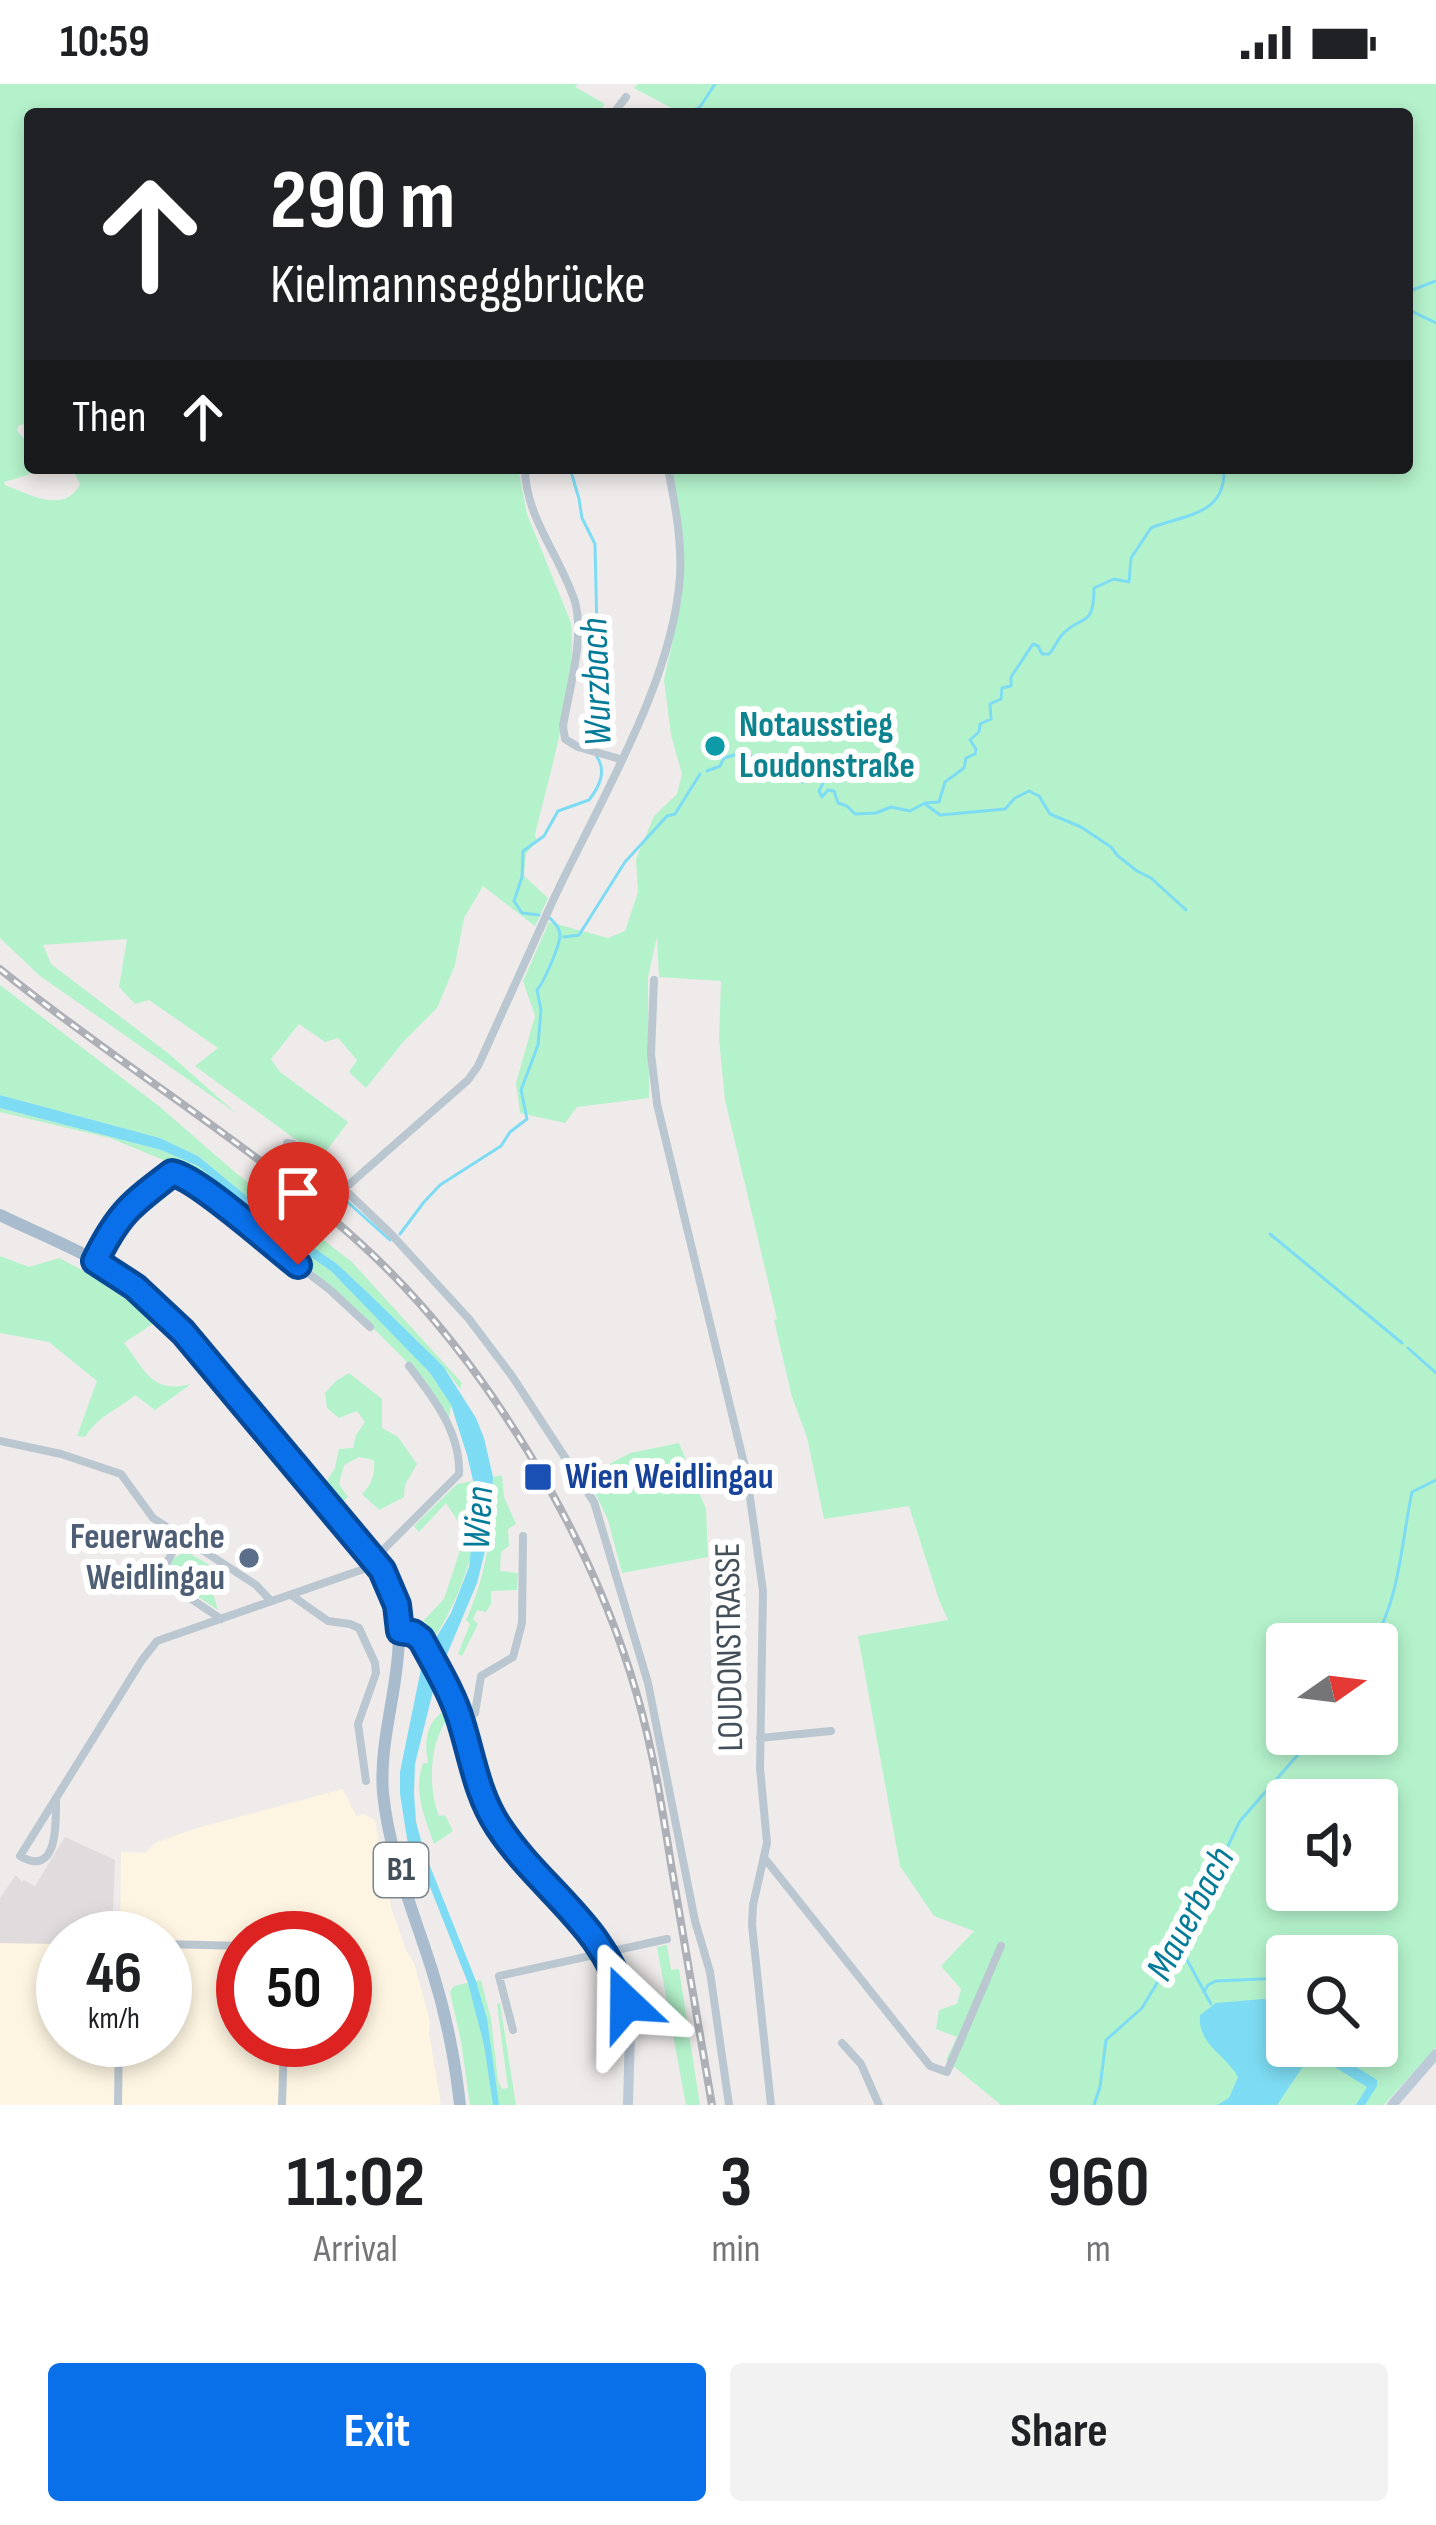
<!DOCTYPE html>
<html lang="en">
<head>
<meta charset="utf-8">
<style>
  :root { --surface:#fff; --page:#f2f2f2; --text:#202124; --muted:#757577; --accent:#0a70ea }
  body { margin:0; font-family:"Sofia Sans Condensed",sans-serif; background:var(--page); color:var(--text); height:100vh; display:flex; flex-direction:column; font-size:45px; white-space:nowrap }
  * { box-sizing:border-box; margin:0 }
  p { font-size:39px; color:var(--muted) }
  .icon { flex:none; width:66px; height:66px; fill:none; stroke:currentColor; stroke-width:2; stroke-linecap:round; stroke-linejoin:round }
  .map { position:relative; height:2021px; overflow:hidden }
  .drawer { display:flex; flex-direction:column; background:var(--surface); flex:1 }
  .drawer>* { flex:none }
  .hud { position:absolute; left:24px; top:24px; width:1389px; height:366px; border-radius:12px; box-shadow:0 6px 18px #0003; background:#202124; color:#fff; overflow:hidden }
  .needle { width:78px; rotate:76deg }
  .tools { position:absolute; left:1266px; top:1539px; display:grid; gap:24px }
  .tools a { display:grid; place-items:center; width:132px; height:132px; border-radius:12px; background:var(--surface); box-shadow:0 6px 18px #0003; font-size:60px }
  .speed { position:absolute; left:36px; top:1827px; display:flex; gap:24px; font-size:60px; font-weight:700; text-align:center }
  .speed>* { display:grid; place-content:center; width:156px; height:156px; border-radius:50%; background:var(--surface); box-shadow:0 6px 18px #0003; line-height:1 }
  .speed small { font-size:30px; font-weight:400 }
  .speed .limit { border:18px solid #d22; background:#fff; color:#111 }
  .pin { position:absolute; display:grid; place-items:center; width:102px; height:102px; color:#fff; margin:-123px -51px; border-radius:50% 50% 50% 0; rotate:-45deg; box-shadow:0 0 12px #0007 }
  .pin .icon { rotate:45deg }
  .me { position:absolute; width:132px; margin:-66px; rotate:337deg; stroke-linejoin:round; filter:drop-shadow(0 0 9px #0008) }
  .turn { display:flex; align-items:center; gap:42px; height:252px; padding:0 48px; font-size:54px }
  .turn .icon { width:156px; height:156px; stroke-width:2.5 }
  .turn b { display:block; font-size:84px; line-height:102px }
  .then { display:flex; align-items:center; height:114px; padding:0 48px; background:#0003; gap:24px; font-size:45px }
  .eta { display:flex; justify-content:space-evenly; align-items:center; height:204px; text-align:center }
  .eta b { font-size:72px; font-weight:700; line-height:84px }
  .primary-button { display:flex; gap:24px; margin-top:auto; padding:24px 48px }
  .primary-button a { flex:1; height:138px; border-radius:12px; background:var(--accent); color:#fff; font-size:48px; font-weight:700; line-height:138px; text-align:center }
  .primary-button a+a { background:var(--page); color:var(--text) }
  .status { display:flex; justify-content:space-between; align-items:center; height:84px; padding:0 60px; background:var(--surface); direction:ltr }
  .status svg { height:33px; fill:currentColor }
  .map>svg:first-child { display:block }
  .commercial { fill:#fdf4e1; fill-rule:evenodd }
  .education { fill:#e0dcdd }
  .green { fill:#b4f2cb; fill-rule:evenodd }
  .water { fill:#7ddcf3 }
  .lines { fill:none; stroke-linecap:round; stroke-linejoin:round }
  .stream { stroke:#7ddcf3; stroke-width:3 }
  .canal { stroke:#7ddcf3; stroke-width:9 }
  .street { stroke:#bbc7d0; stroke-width:8 }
  .secondary { stroke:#bcc9d7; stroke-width:10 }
  .primary { stroke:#a8bcce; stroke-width:12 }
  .rail-casing { stroke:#adb1b7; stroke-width:8 }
  .rail { stroke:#fff; stroke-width:3; stroke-dasharray:9; stroke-linecap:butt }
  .route-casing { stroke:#064998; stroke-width:30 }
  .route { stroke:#0a70ea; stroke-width:21 }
  .culture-dot { fill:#0f9aa8; stroke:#fff; stroke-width:4.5 }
  .transit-dot { fill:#1a4fb4; stroke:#fff; stroke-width:4.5 }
  .service-dot { fill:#5c6f8a; stroke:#fff; stroke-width:4.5 }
  .labels { text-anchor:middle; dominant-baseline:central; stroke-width:12; stroke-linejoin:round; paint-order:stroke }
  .shield { fill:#fff; stroke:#7b848c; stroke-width:3 }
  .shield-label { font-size:33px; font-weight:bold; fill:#43505a }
  .culture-label { font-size:36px; font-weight:bold; fill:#0d838f; stroke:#fff; text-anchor:start }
  .transit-label { font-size:36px; font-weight:bold; fill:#164399; stroke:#fff; text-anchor:start }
  .service-label { font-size:36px; font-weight:bold; fill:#4e5e75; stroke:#fff; text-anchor:end }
  .street-label { font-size:36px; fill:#43505a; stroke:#fff }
  .water-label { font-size:39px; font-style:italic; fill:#037b98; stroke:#fff }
</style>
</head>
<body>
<div class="status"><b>10:59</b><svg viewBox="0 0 49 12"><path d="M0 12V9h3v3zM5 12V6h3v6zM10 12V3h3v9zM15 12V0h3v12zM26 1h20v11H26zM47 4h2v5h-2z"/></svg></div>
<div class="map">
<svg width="1436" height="2021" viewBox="0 0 1436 2021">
  <rect width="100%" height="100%" fill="#efebeb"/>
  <!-- commercial -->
  <path class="commercial" d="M343,1705l13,27 8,-2 11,6 16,87 15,43 8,13 16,58 -1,12 12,72h-441v-162l63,1v96h102v-102h-53v-7l8,-1 1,-78 24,1 10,-10 39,-14zM243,1854h102v102h-102z"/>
  <!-- education -->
  <path class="education" d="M65,1753l50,23 -3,78h-49v6l-63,-1v-45l16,-23 6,7 2,-2 11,6z"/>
  <!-- green -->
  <path class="green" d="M0,0h578l-3,3 30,17 -7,10h-568v310l-11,1 -2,6 13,13v24h5l-7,7 -24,7 1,3c24,9 60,30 75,-1l-8,-16h446l9,46 44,109c7,59 -22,152 -36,212l2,6 -11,13 -2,22 24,22 -13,28 -52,-40 -19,32 -9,47 -18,43 -33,33 -38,47 -17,-16 8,-12 -19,-22 -13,4 -26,-18 -28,35 9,13 68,50 -27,36 -126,-92 23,-18 -69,-48 -14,4 -16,-17 8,-48 -84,6 8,19 117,89 68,60 -196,-137 -40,-38z
    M638,0h798v1963l-52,58h-383l-55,-45 11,-23 -21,-8 3,-19 18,-6 4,-15 -20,-23 33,-35 -40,-15 -34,-50 -42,-230 90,-16 -9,-20 -30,-94 -85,13 -17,-82 -15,-40 -18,-77 3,-1 -52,-219 -6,-61 2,-58 -62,-4 -2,-40 -9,40 1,121 -72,9 -12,16 -45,-10 -4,-30 19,-67 -12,-35 26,-59 59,16 17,-7 13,-39 -2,-33 18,-43 23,-22 5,-20 -11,-39 -7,-55 18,-82 -3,-82 -10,-48h738v-354h-733l1,-4 -41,-22zM1287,1560h90v90h-90zM1287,1716h90v90h-90zM1287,1872h90v90h-90z
    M0,901l160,122 76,66 116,89 110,121 -2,6 -17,-23 -107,-103 -47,-32 -91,-75 -38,-18 -160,-43z
    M0,1024l161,42 37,16 90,75 43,30 36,35 63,67 21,32 -2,13 -24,-38 -85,-85 -91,-81 -66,-46 -73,-30 -110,-26z
    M0,1172l29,11 30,-9 69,36 29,27 -33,22c22,28 27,51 67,41l-36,26 -20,-15c-21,18 -34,18 -50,42l-8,-1 20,-55 -48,-39 -49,-9z
    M349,1289l33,26v29l16,9 19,27 -12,21 -1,12 -25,13 -17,-16c10,-9 13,-21 12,-34l-15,-3 -15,8 -5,19 9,13 -7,6 -16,-19 10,-16 4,-19 14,-1 3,-13 9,-13 -8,-11 -18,7 -12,-10 -2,-15 11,-12z
    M679,1359l27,66 2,48 -86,16 -14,-53 -21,-44 43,-23z
    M502,1391l2,22 12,27 -8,5 1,17 -8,6 -1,19 18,2 -1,17 -26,1v13l-5,8 -9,-2 -4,9 5,5 -16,32 -4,-2 12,-30 -4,-4c21,-45 27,-94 27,-143z
    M473,1397c13,51 -12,117 -40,159l-9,-20 20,-21 18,-55 -1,-18 -15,-23 -27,29 -5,-6 43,-42z
    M187,1468l36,21 -11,17 6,20 -48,-32c-1,-17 2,-21 17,-26z
    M447,1626l1,8c-19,25 -20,70 -9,98l6,-1 8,16 -19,13c-10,-28 -21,-53 -11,-81h5c-4,-20 -2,-44 19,-53z
    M667,1861l4,25 8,-1 21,136h-14l-29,-158z
    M481,1896l10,39 7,62 4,8 6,-1 -11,-84 3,-1 16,102h-46l-9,-64 -11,-49 4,-6z"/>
  <!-- water -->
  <path class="water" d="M0,1011l160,43 38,18 91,75 47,32 33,31 74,72 33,52 8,20 9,39 -3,54 -13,52 -42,100 -20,81 -1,29 2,29 8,29 52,130 11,38 12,86h-6l-9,-60 -16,-62 -38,-96 -7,-5c2,-14 -4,-30 -15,-37l-8,-51v-22l23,-113 28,-46 18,-46 8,-70 -10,-42 -16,-50 -21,-32 -99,-102 -43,-30 -90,-75 -37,-16 -161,-42z
    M1263,1915l24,4v43h36l54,34v6l-12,19h-9l11,-18 -55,-34 -35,52h-60l12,-7 9,-21c-12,-22 -41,-33 -38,-62l16,-12z"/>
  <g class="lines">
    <!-- stream -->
    <path class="stream" d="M685,30l15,-7 15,-23
      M1407,208l29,-11
      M1407,225l29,14
      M570,384l9,31 3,19 13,26 2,88 -3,116
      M707,687l13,-5 4,-8 20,-6c20,13 39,18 59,30l9,-5 12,4 -5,10 3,6 6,-7 6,1 4,12 9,3 8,8 21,-1 15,-6 19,4 15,-8 14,-1 6,-20 19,-14 2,-10 9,-4 1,-5 -6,-9 9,-8 1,-8 11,-5 -1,-15 11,-5 1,-11 9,-2v-9l22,-33 5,2 4,8h7c5,-5 7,-12 12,-18 19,-23 33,-5 33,-48l20,-9 15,3 2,-24 20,-30c34,-14 75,-12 73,-60
      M925,720l15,11 65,-6 10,-11 14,-7 10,5 11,18 31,13 30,20 7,9 19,15 14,7 35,32
      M539,831l-17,-2 -8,-12 8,-24 1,-26 21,-15 14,-25 31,-11c10,-13 18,-28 8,-43
      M564,853l15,-2 46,-73 42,-46 8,-2 25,-40
      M285,1072l10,-1 95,85
      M250,1116l7,-14
      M400,1150l24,-32 16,-17 61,-39 9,-14 17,-13 -6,-29 17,-45 3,-35 -4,-20c7,-8 23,-45 23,-55 -1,-9 -5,-11 -10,-17
      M1270,1150l132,109
      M1408,1264l28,25
      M1372,1560c28,-45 29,-100 40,-152l24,-12
      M1180,1863l31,57
      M1204,1908l4,-7 8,-4 67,-3 4,-4
      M1094,2021l6,-18 6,-47 36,-32 38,-63 60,-124 76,-87"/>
    <!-- canal -->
    <path class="canal" d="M261,1097l2,-3"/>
    <!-- street -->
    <path class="street" d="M613,30l13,-17
      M525,384c0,49 36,89 50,134 10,35 -6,88 -12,124l2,13 13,8 42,12
      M668,384c7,36 14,72 12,109 -8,110 -85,231 -130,330 -24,53 -48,106 -72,159l-10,14 -124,109 47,45 78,85 43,57 82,126 54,181 47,238 15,51 19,133
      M654,896l-3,74 6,50 90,372 16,115 -3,177 7,75 -14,62 -1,20 19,180
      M287,1059l6,1 51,45
      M95,1176c24,-47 35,-55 77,-87l7,1 150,115 41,38
      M0,1357l61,13 60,20 32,44 103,67 15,16
      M181,1453l-22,40 62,42
      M291,1511l37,26 22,3 9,4 16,35 1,10 -18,51 8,57
      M461,1637l14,-8 6,-37 32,-19 9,-34 1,-87
      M760,1654l71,-7
      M56,1714c0,22 3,81 -36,58l122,-196 15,-19 207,-72 95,-95c2,-41 -26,-77 -50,-108
      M766,1776l164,206 17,6 54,-126
      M165,1860l78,2
      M513,1946l-14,-54 168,-37
      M842,1959l19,21 18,41
      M118,2021l1,-65
      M282,2021l2,-65"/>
    <!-- secondary -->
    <path class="secondary" d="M400,1547l17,4 6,8 35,69 20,70 20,43 104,121 15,27 9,30 4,29 -2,73
      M1392,2021l44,-51"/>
    <!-- primary -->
    <path class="primary" d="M0,1131c45,22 95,40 134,71 18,14 33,30 49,46l203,244c33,70 -9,144 -3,217 6,61 31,120 49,177 14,44 23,89 28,135"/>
    <!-- rail casing -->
    <g class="rail-casing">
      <path id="rail" d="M0,885c117,95 249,173 361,275 123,112 230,291 276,451 16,55 25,112 34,169 14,80 27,161 41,241"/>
    </g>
    <!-- rail -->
    <use href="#rail" class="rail"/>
  </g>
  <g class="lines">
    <!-- route casing -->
    <g class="route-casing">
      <path id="route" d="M298,1181c-25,-19 -101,-88 -126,-92 -42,32 -54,41 -77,88l40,26 48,45 199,238 15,35 3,26 13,2 8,6c14,26 32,55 40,83 11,35 16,72 37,104 42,64 106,98 128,177"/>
    </g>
    <!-- route -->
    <use href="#route" class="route"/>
  </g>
  <!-- markers -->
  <circle class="culture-dot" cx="715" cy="662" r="12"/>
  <rect class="transit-dot" x="523" y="1378" width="30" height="30" rx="6"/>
  <circle class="service-dot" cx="249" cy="1474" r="12"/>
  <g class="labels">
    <!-- shield labels -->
    <rect class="shield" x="374" y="1759" width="54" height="54" rx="9"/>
    <g class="shield-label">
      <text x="401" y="1786">B1</text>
    </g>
    <!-- culture labels -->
    <g class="culture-label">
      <text x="739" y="641">Notausstieg<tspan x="739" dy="41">Loudonstraße</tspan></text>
    </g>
    <!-- transit labels -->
    <g class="transit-label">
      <text x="565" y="1393">Wien Weidlingau</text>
    </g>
    <!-- service labels -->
    <g class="service-label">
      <text x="225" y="1453">Feuerwache<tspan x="225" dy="41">Weidlingau</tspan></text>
    </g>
    <!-- street labels -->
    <g class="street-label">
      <text transform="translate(730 1563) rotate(-91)">LOUDONSTRASSE</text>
    </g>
    <!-- water labels -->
    <g class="water-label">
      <text transform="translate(597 598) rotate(-92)">Wurzbach</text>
      <text transform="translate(479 1434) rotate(-87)">Wien</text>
      <text transform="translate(1191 1830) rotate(-62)">Mauerbach</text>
    </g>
  </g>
</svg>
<div class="tools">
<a><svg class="needle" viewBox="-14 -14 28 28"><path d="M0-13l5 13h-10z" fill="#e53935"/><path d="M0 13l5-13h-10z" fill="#757577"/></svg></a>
<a><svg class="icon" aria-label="sound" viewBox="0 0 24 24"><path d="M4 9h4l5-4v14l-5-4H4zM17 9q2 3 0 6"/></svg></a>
<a><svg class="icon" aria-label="search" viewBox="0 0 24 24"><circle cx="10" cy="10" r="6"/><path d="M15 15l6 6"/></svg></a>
</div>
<div class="speed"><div>46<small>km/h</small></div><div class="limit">50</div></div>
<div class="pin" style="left:298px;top:1181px;background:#d93025"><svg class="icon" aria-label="arrive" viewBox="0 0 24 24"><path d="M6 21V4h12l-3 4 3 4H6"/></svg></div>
<svg class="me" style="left:626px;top:1919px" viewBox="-20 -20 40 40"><path d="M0-17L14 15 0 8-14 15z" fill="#0a70ea" stroke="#fff" stroke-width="4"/></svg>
<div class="hud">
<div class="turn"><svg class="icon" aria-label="ahead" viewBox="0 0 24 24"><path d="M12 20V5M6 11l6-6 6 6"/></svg><div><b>290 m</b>Kielmannseggbrücke</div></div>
<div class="then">Then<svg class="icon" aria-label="ahead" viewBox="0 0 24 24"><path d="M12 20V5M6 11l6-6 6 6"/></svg></div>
</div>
</div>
<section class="drawer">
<div class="eta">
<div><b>11:02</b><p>Arrival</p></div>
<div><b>3</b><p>min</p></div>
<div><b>960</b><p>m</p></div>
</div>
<div class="primary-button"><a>Exit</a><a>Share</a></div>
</section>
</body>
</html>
